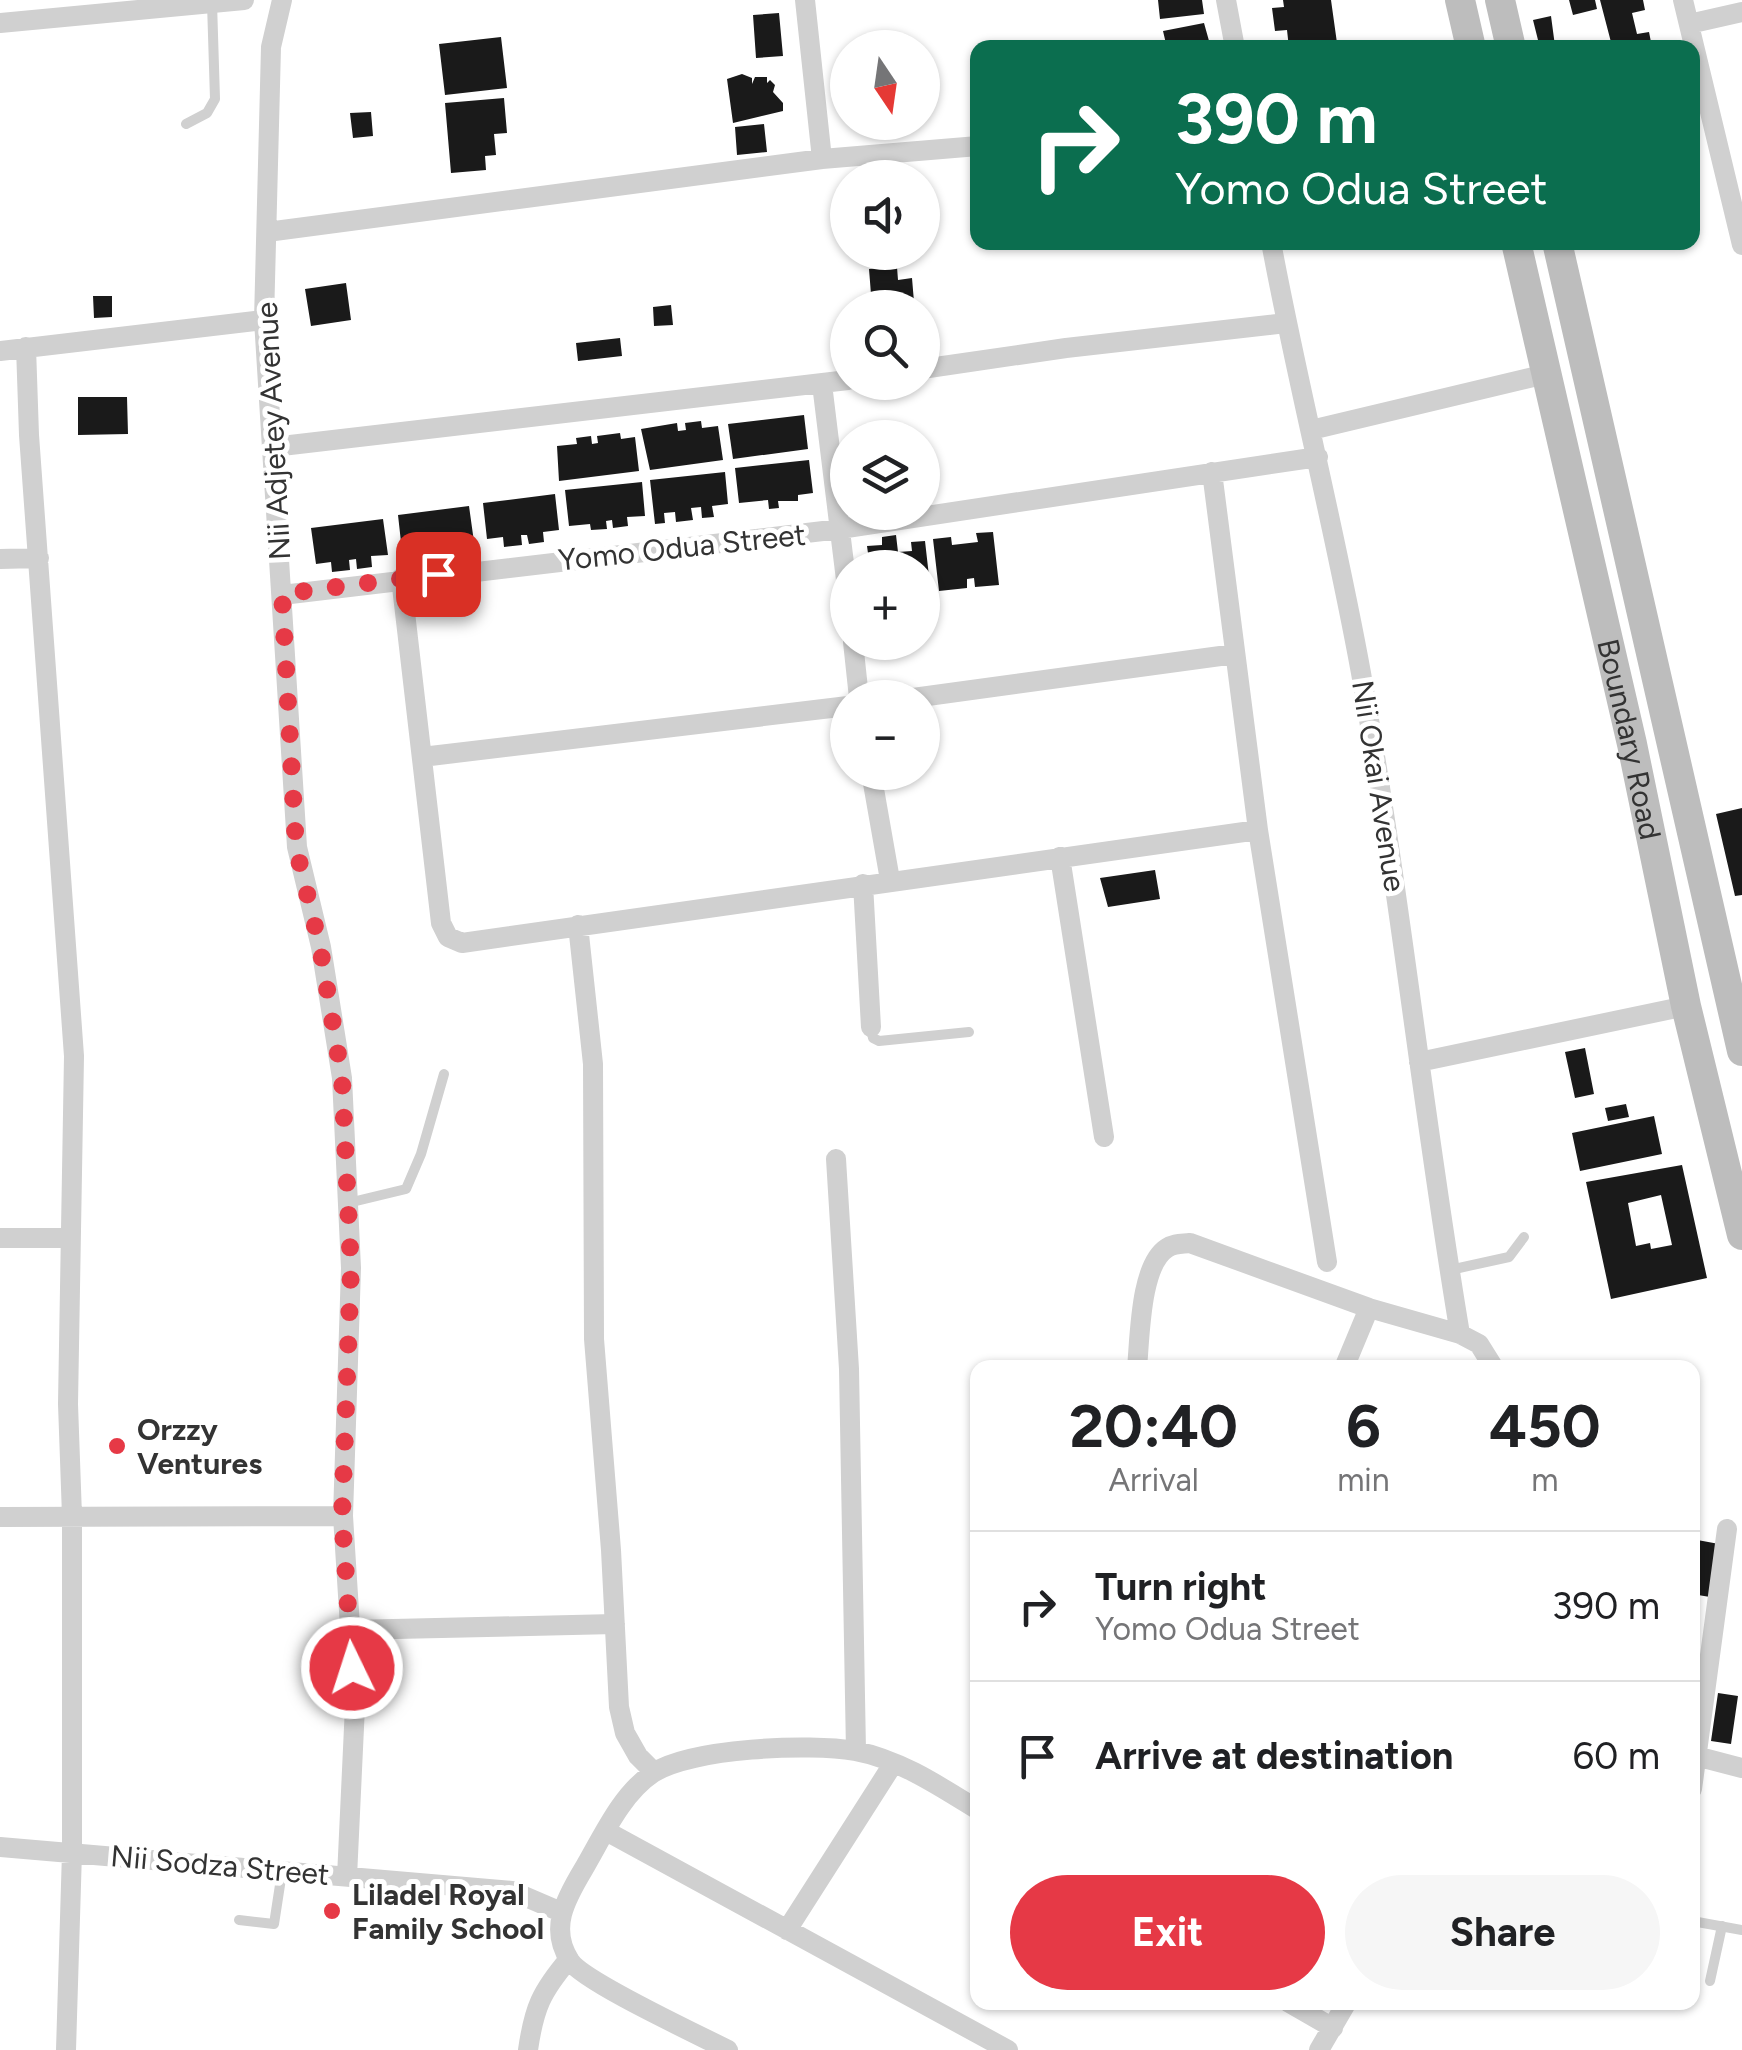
<!DOCTYPE html>
<html lang="en">
<head>
<meta charset="utf-8">
<style>
  :root { --surface:#fff; --page:#f6f6f6; --text:#202124; --muted:#757577; --line:#e0e0e0; --accent:#e63946 }
  body { margin:0; font-family:Figtree,sans-serif; background:var(--page); color:var(--text); height:100vh; display:flex; flex-direction:column; font-size:38px; white-space:nowrap }
  * { box-sizing:border-box; margin:0 }
  p { font-size:32px; color:var(--muted) }
  .icon { flex:none; width:55px; height:55px; fill:none; stroke:currentColor; stroke-width:2; stroke-linecap:round; stroke-linejoin:round }
  .map { position:relative; flex:1; overflow:hidden }
  .details { position:absolute; left:970px; top:1360px; width:730px; height:650px; display:flex; flex-direction:column; background:var(--surface); border-radius:20px; box-shadow:0 2px 8px #0004 }
  .details>* { flex:none }
  .top-card { position:absolute; left:970px; top:40px; width:730px; height:210px; border-radius:20px; box-shadow:0 2px 8px #0004; background:#0b6e4f; color:#fff; overflow:hidden }
  .needle { width:65px; rotate:167deg }
  .fabs { position:absolute; left:830px; top:30px; display:grid; gap:20px }
  .fabs a { display:grid; place-items:center; width:110px; height:110px; border-radius:50%; background:var(--surface); box-shadow:0 2px 8px #0004; font-size:50px }
  .pin { position:absolute; display:grid; place-items:center; width:85px; height:85px; color:#fff; margin:-42px; border-radius:20px; box-shadow:0 5px 15px #0006 }
  .me { position:absolute; width:110px; margin:-55px; rotate:356deg; stroke-linejoin:round; filter:drop-shadow(0 0 8px #0008) }
  .turn { display:flex; align-items:center; gap:35px; height:210px; padding:0 40px; font-size:45px }
  .turn .icon { width:130px; height:130px; stroke-width:2.5 }
  .turn b { display:block; font-size:70px; line-height:85px }
  .eta { display:flex; justify-content:space-evenly; align-items:center; height:170px; text-align:center }
  .eta b { font-size:60px; font-weight:700; line-height:70px }
  .cta { display:flex; gap:20px; margin-top:auto; padding:20px 40px }
  .cta a { flex:1; height:115px; border-radius:60px; background:var(--accent); color:#fff; font-size:40px; font-weight:700; line-height:115px; text-align:center }
  .cta a+a { background:var(--page); color:var(--text) }
  ul { padding:0; list-style:none }
  li { display:flex; align-items:center; gap:30px; height:150px; padding:0 40px; border-top:2px solid var(--line) }
  li div { flex:1 }
  li b { display:block; font-size:38px }
  li em { font-style:normal }
  .map>svg:first-child { display:block }
  .building { fill:#1a1a1a; fill-rule:evenodd }
  .lines { fill:none; stroke-linecap:round; stroke-linejoin:round }
  .lane { stroke:#d0d0d0; stroke-width:10 }
  .street { stroke:#d0d0d0; stroke-width:20 }
  .secondary { stroke:#bdbdbd; stroke-width:30 }
  .route { stroke:#e63946; stroke-width:18; stroke-dasharray:0 32.4 }
  .poi-dot { fill:#e63946; stroke:#fff; stroke-width:4 }
  .labels { text-anchor:middle; dominant-baseline:central; stroke-width:10; stroke-linejoin:round; paint-order:stroke }
  .street-label { font-size:30px; fill:#333; stroke:#fff }
  .poi-label { font-size:30px; font-weight:bold; fill:#333; stroke:#fff; text-anchor:start }
</style>
</head>
<body>
<div class="map">
<svg width="1742" height="2050" viewBox="0 0 1742 2050">
  <rect width="100%" height="100%" fill="#fff"/>
  <!-- building -->
  <path class="building" d="M1158,0h44l2,14 -44,5z
    M1283,0h48l6,43 -48,5 -2,-18 -12,1 -3,-23 12,-1z
    M1569,0h26l2,9 -24,6z
    M1600,0h43l2,10 -13,3 5,21 12,-2 2,10 -11,3 -1,-5 -4,1 1,6 -3,1 -21,-2z
    M779,13l4,43 -27,2 -3,-43z
    M1551,16l4,30 -15,2 -7,-28z
    M1204,23l7,25h-44l-4,-17z
    M501,37l6,51 -62,7 -6,-51z
    M742,74l10,4v6l3,-7h12v6l3,-3 5,5 -2,7 10,11v8l-50,12 -6,-44z
    M504,98l3,35 -13,1 2,21 -11,1 1,14 -35,3 -6,-70z
    M371,112l2,24 -20,2 -3,-25z
    M764,124l3,28 -30,3 -2,-28z
    M897,267l1,13 14,-2 2,24 -42,5 -3,-38z
    M346,283l5,37 -40,6 -6,-37z
    M93,296h19v21l-18,1z
    M671,305l2,20 -19,1 -1,-19z
    M620,338l2,18 -44,5 -2,-18z
    M78,397h49l1,37 -50,1z
    M804,415l4,34 -75,10 -5,-35z
    M701,421l1,7 16,-2 5,34 -73,10 -9,-41 36,-6 1,8 8,-1 -1,-7z
    M620,433l1,6 14,-2 4,34 -80,10 -2,-35 20,-2 -1,-6 15,-2 1,8 6,-1 -1,-7z
    M809,460l4,33 -15,2v6h-20l1,7 -10,1 -1,-9 -29,3 -4,-35z
    M725,472l3,32 -16,2 2,11 -12,1 -1,-11 -10,1 2,12 -17,2 -1,-10 -11,1 1,10 -10,1 -5,-44z
    M642,482l3,34 -18,1 1,9 -15,2 -1,-8 -6,1 1,8 -16,1 -1,-6 -21,2 -4,-36z
    M555,494l4,36 -16,2 1,10 -15,2 -2,-9h-6l1,10 -18,2 -1,-10 -16,2 -4,-36z
    M469,506l5,36 -17,2 2,10 -16,2 -1,-9 -6,1 1,9 -18,2 -1,-10 -16,2 -4,-36z
    M383,519l5,36 -17,1 1,11 -15,2 -1,-10 -7,1 1,10 -18,2 -1,-10 -15,2 -5,-36z
    M993,532l6,53 -24,2 -1,-9 -7,1v9l-28,3 -6,-52 18,-2 1,8 26,-3 -2,-9z
    M896,535l2,17 14,-1 -1,-9 14,-1 6,53 -9,1v-27h-52l-3,-22 15,-1v-8z
    M1742,808v87l-7,1 -19,-82z
    M1155,870l5,29 -52,8 -8,-29z
    M1585,1048l9,46 -19,4 -10,-46z
    M1626,1104l3,13 -21,4 -3,-13z
    M1654,1116l8,38 -82,17 -8,-38z
    M1682,1165l25,113 -96,21 -25,-117zM1661,1195l11,50 -21,4 -1,-6 -14,3 -8,-43z
    M1692,1539l27,5 -9,53 -18,-3z
    M1718,1693l20,3 -7,48 -20,-3z"/>
  <g class="lines">
    <!-- lane -->
    <path class="lane" d="M186,124l21,-11 8,-14 -3,-96
      M871,1028l2,10 6,3 90,-9
      M348,1203l58,-14 15,-35 23,-80
      M1450,1270l59,-13 15,-20
      M239,1920l35,4 8,-52
      M1692,1921l50,9
      M1710,1981l12,-55"/>
    <!-- street -->
    <path class="street" d="M282,0l-11,47 -7,273 33,527 24,100 21,131 9,190 -8,248 12,190 -8,171
      M805,0l17,159
      M1226,0l9,48
      M1683,0l59,245
      M0,23l244,-23
      M1689,24l53,-12
      M267,232l555,-73 156,-13
      M1271,242c27,145 64,287 90,431 39,220 62,441 99,661
      M26,347l3,88 45,621 -6,348 4,112v336l-6,198
      M0,351l264,-31
      M922,369l144,-21 220,-25
      M822,384l26,212
      M1311,430l235,-56
      M273,447l575,-67
      M1212,472l46,358 69,432
      M0,559l39,-1
      M401,578l40,345 7,14 14,6 796,-113
      M282,595l558,-66 478,-72
      M853,642l6,56
      M913,698l322,-44
      M422,757l426,-51
      M871,772l19,108
      M1060,857l44,280
      M863,884l8,143
      M578,925l15,139 1,275 17,211 8,157 6,26 13,23 16,16
      M1419,1062l267,-56
      M836,1159l13,210 7,382
      M0,1238h70
      M1137,1368c3,-31 3,-103 30,-120 7,-5 15,-4 23,-5l179,65 91,26 19,10 15,24
      M1344,1368l25,-60
      M0,1517l343,-1
      M350,1630l265,-6
      M1692,1755l50,13
      M1692,1789l35,-260
      M606,1831l402,219
      M0,1847l512,44 49,21
      M787,1930l106,-166
      M1288,2002l45,26
      M528,2050c6,-42 13,-58 41,-91
      M728,2050c-29,-15 -144,-68 -158,-89 -21,-32 -5,-61 13,-91 19,-32 38,-76 70,-97 38,-25 157,-30 202,-22 44,8 86,36 123,59
      M1319,2050l28,-48"/>
    <!-- secondary -->
    <g class="secondary">
      <path d="M1460,0l11,48"/>
      <path d="M1500,0l11,48"/>
      <path id="s1" d="M1516,242l116,502 54,262 56,229"/>
      <path d="M1557,242l185,809"/>
    </g>
  </g>
  <g class="lines">
    <!-- route -->
    <path class="route" d="M352,1668l-10,-152 9,-248 -9,-190 -22,-131 -24,-99 -14,-254 156,-20"/>
  </g>
  <!-- markers -->
  <g class="poi-dot">
    <circle cx="117" cy="1446" r="10"/>
    <circle cx="332" cy="1911" r="10"/>
  </g>
  <g class="labels">
    <!-- street labels -->
    <g class="street-label">
      <text transform="translate(273 431) rotate(-93)">Nii Adjetey Avenue</text>
      <text transform="translate(682 547) rotate(-6)">Yomo Odua Street</text>
      <text stroke="none"><textPath href="#s1" startOffset="510">Boundary Road</textPath></text>
      <text transform="translate(1379 786) rotate(81)">Nii Okai Avenue</text>
      <text transform="translate(220 1865) rotate(5)">Nii Sodza Street</text>
    </g>
    <!-- poi labels -->
    <g class="poi-label">
      <text x="137" y="1429">Orzzy<tspan x="137" dy="34">Ventures</tspan></text>
      <text x="352" y="1894">Liladel Royal<tspan x="352" dy="34">Family School</tspan></text>
    </g>
  </g>
</svg>
<div class="fabs">
<a><svg class="needle" viewBox="-14 -14 28 28"><path d="M0-13l5 13h-10z" fill="#e53935"/><path d="M0 13l5-13h-10z" fill="#757577"/></svg></a>
<a><svg class="icon" aria-label="sound" viewBox="0 0 24 24"><path d="M4 9h4l5-4v14l-5-4H4zM17 9q2 3 0 6"/></svg></a>
<a><svg class="icon" aria-label="search" viewBox="0 0 24 24"><circle cx="10" cy="10" r="6"/><path d="M15 15l6 6"/></svg></a>
<a><svg class="icon" aria-label="layers" viewBox="0 0 24 24"><path d="M12 4l9 5-9 5-9-5zM3 14l9 5 9-5"/></svg></a>
<a>+</a>
<a>−</a>
</div>
<div class="pin" style="left:438px;top:574px;background:#d93025"><svg class="icon" aria-label="arrive" viewBox="0 0 24 24"><path d="M6 21V4h12l-3 4 3 4H6"/></svg></div>
<svg class="me" style="left:352px;top:1668px" viewBox="-20 -20 40 40"><circle r="17" fill="#e63946" stroke="#fff" stroke-width="3"/><path d="M0-11L8 9 0 5-8 9z" fill="#fff"/></svg>
<div class="top-card">
<div class="turn"><svg class="icon" aria-label="right" viewBox="0 0 24 24"><path d="M7 20v-9h11M14 6l5 5-5 5"/></svg><div><b>390 m</b>Yomo Odua Street</div></div>
</div>
<section class="details">
<div class="eta">
<div><b>20:40</b><p>Arrival</p></div>
<div><b>6</b><p>min</p></div>
<div><b>450</b><p>m</p></div>
</div>
<ul>
<li><svg class="icon" aria-label="right" viewBox="0 0 24 24"><path d="M7 20v-9h11M14 6l5 5-5 5"/></svg><div><b>Turn right</b><p>Yomo Odua Street</p></div><em>390 m</em></li>
<li><svg class="icon" aria-label="arrive" viewBox="0 0 24 24"><path d="M6 21V4h12l-3 4 3 4H6"/></svg><div><b>Arrive at destination</b></div><em>60 m</em></li>
</ul>
<div class="cta"><a>Exit</a><a>Share</a></div>
</section>
</div>
</body>
</html>
